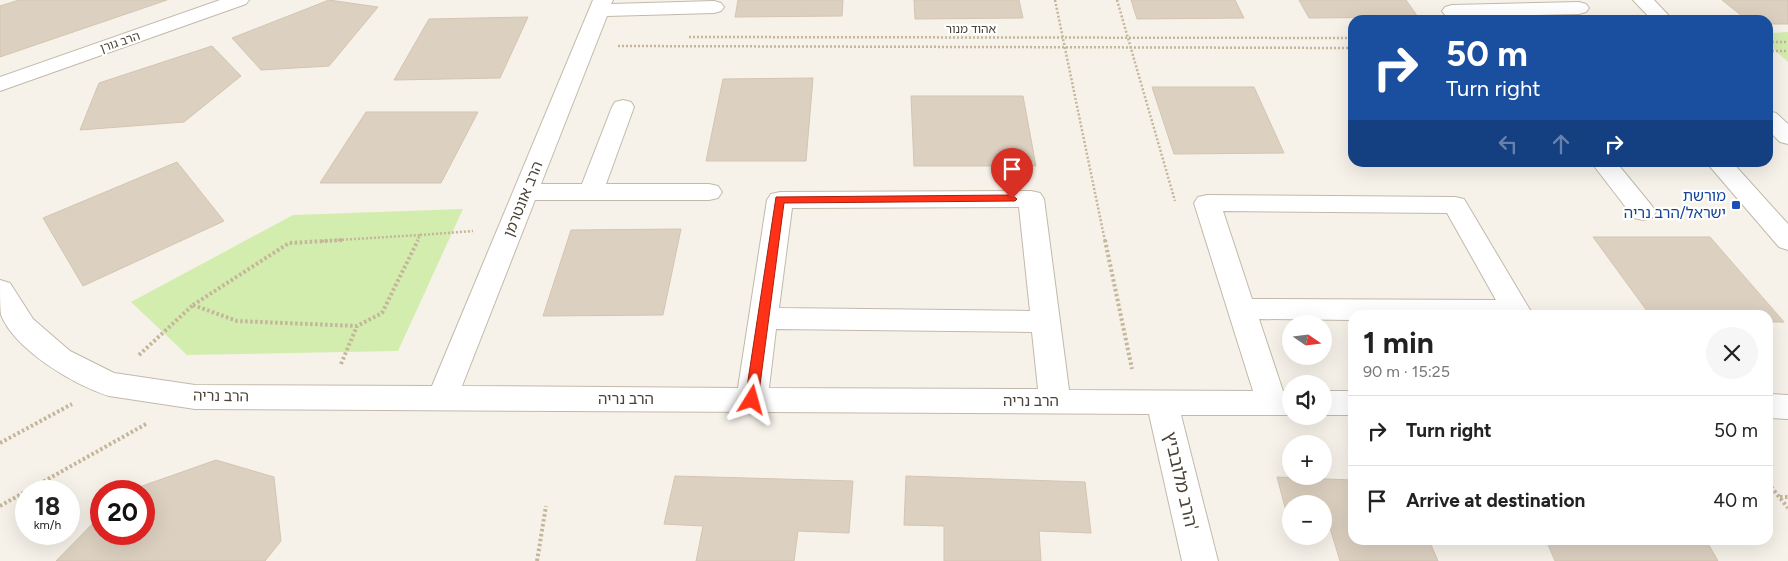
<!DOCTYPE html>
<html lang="en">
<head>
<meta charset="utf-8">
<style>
  :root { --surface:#fff; --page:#f6f6f6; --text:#222; --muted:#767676; --line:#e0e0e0 }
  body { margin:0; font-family:Figtree,"Noto Sans Hebrew",sans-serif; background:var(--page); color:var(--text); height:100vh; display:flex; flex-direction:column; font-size:19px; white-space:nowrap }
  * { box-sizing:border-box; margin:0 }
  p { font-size:16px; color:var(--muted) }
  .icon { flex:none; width:28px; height:28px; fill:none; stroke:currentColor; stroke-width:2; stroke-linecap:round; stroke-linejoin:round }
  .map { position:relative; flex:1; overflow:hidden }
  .details { position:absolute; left:1348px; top:310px; width:425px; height:235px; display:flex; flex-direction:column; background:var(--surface); border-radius:15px; box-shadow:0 5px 20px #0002 }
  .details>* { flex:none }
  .banner { position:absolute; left:1348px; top:15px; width:425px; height:152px; border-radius:15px; box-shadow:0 5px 20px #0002; background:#1a4fa0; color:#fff; overflow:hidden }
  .needle { width:32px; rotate:104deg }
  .tools { position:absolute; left:1282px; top:315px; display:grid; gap:10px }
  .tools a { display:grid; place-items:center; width:50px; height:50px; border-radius:50%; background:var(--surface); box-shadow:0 5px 20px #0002; font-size:25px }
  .speed { position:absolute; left:15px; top:480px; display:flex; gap:10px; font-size:25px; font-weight:700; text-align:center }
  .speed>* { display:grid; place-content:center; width:65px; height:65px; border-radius:50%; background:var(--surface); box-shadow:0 5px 20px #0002; line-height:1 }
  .speed small { font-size:12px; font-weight:400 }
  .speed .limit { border:8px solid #d22; background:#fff; color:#111 }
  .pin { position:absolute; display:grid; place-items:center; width:42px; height:42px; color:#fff; margin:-51px -21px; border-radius:50% 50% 50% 0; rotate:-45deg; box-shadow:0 0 5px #0007 }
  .pin .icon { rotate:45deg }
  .me { position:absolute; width:55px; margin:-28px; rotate:8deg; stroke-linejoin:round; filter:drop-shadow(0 0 4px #0008) }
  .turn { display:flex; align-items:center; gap:18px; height:105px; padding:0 15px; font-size:22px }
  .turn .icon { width:65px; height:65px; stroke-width:2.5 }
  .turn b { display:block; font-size:35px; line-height:42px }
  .lanes { display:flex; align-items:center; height:48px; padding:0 15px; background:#0003; justify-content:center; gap:25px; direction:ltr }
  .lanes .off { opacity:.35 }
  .round { display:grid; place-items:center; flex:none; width:52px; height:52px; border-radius:26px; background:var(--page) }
  .head { display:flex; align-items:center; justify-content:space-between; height:85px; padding:0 15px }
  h1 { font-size:30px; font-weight:700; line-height:38px }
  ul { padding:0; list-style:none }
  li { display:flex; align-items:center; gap:15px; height:70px; padding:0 15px; border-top:1px solid var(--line) }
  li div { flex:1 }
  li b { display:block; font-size:19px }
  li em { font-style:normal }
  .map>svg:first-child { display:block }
  .green { fill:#d3edaf }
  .building { fill:#dcd0c0; stroke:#d4c5b0 }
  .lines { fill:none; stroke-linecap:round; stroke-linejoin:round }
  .minor-casing { stroke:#c2b9ab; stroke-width:2 }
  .path-far1 { stroke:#c5b59a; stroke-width:2.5; stroke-dasharray:2 2; stroke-linecap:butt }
  .path { stroke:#c5b59a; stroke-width:4; stroke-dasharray:2.5 2.5; stroke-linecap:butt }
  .minor { fill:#fff; fill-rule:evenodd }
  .route { fill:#ff3217; stroke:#a6200f }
  .transit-dot { fill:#1a4fb4; stroke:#fff; stroke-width:2 }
  .labels { text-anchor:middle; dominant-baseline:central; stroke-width:4.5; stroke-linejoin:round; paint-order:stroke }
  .far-street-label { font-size:12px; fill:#4b4236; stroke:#fff }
  .transit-label { font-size:15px; fill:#164399; stroke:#fff; text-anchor:end }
  .street-label { font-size:15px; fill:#4b4236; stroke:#fff }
  .near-street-label { font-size:18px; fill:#4b4236; stroke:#fff }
</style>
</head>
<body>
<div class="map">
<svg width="1788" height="561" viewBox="0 0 1788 561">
  <rect width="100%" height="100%" fill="#f6f2e9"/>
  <!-- green -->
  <path class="green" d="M1788,32v30l-20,-18v-11z
    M463,209l-65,142 -211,4 -56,-53 162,-87z"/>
  <!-- building -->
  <path class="building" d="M19,0h148l-167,57v-51z
    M329,0l49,7 -49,59 -68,4 -29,-32z
    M738,0h105l-1,16 -107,1z
    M914,0h105l4,18 -108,1z
    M1131,0h104l9,18 -107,1z
    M1299,0h107l12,17 -109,1z
    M1722,0h66v24h-20v-4h-21z
    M528,17l-28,61 -106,2 35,-61z
    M212,46l29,30 -57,46 -104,8 19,-47z
    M813,78l-7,83h-100l17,-82z
    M1152,87h102l30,66 -110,1z
    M911,96h112l13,70h-122z
    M366,112h112l-37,71h-121z
    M177,162l47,59 -141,65 -40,-68z
    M681,229l-18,86 -120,1 28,-86z
    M1593,237h117l74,85h-16v-7h-118z
    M216,460l58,17 7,64 -16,20h-209l45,-46v19h43v-43h-16z
    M675,476l178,5 -4,52 -51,-2 -4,30h-98l7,-35 -39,-2z
    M906,476l179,6 6,51 -52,-2 2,30h-97v-35l-40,-1z
    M1277,477l75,3v60h77l9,21h-98l-10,-33h-6v-24h-33l-1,22z
    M1546,540h160l12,21h-163z"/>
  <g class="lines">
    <!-- minor casing -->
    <g class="minor-casing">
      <path id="minor" d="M220,0h29l-3,4 -246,87v-14z
        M593,0h20l-2,4 103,-3 7,2 3,4 -3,4 -7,2 -107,3 -66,168h41l30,-77 3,-5 8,-2 8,2 3,5 -28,77h103l9,2 4,6 -4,6 -9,2h-174l-73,186 276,2 29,-188 4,-6 9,-2 251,-1 9,2 4,6 25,191 184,1 -59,-188 4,-6 9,-2 248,2 9,2 69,116h-181v5l-93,-1 24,72h8v24h-110l37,146h-36l-33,-147 -954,-5 -86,-13c-35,-11 -94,-46 -108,-81 -1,-10 -1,-25 -1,-35l10,3 23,36 37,32 44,22 81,12 237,1zM1019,207l11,104 -251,-3 13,-100zM1223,211l224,2 49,87 -244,-1zM776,329l256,3 6,57 -269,-1z
        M1633,0h21l17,18 -1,2h-18z
        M1579,2l7,2 3,4 -3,4 -7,2 -127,3 -7,-2 -3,-4 3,-4 7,-2z
        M1768,111l8,2 12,11v20l-8,-2 -12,-12z
        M1591,162h25l36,44 4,6 -4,6 -9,2 -9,-2z
        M1706,162h26l56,62v26l-9,-3z
        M1324,391h28v24h-28z
        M1768,394l20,1v24l-20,-1z"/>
    </g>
    <!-- path-far1 -->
    <path class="path-far1" d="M1055,0l50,241
      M1117,0l58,201
      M689,37l663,1
      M1768,42h20
      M618,46l734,2
      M1768,51h20
      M420,235l53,-4
      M322,241l98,-6 -3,6"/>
    <!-- path -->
    <path class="path" d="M1105,240l27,129
      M193,305l44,16 120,5 25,-13 36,-73
      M193,305l96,-62 54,-3
      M139,355l54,-50
      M341,364l16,-38
      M0,443l72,-39
      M1768,483l20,25
      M1780,497h8
      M0,506l146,-82
      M537,561l9,-55"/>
    <!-- minor -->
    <use href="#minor" class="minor"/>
  </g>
  <!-- route -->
  <path class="route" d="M1012,195l5,4 -2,2 -231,2 -26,197 -2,3h-9l-2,-3 31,-203z"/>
  <!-- markers -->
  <rect class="transit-dot" x="1731" y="200" width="10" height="10" rx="2.5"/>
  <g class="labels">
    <!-- far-street labels -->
    <g class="far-street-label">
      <text x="971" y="29">אהוד מנור</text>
      <text transform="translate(120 42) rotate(-19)">הרב גורן</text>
    </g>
    <!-- transit labels -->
    <g class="transit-label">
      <text x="1726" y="196">מורשת<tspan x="1726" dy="17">ישראל/הרב נריה</tspan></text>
    </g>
    <!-- street labels -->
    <g class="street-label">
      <text transform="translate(523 199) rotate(-68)">הרב אונטרמן</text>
      <text transform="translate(221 396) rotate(1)">הרב נריה</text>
      <text x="626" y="399">הרב נריה</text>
      <text x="1031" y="401">הרב נריה</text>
    </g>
    <!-- near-street labels -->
    <g class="near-street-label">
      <text transform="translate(1181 481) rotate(77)">הרב מלובביץ'</text>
    </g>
  </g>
</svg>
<div class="tools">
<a><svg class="needle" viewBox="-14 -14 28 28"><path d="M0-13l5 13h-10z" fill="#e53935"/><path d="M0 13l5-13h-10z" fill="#767676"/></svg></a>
<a><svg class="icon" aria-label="sound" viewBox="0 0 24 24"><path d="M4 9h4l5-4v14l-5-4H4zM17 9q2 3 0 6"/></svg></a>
<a>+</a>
<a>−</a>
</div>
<div class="speed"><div>18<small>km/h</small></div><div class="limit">20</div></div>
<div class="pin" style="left:1012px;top:199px;background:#d93025"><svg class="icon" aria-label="arrive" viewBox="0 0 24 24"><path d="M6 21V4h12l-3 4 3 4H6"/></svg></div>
<svg class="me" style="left:752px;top:400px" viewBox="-20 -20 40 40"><path d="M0-17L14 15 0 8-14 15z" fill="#ff3217" stroke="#fff" stroke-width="4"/></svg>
<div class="banner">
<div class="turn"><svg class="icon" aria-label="right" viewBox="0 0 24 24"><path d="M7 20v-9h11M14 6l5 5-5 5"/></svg><div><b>50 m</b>Turn right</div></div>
<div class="lanes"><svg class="icon off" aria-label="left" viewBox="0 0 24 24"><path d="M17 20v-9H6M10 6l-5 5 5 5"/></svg><svg class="icon off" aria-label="ahead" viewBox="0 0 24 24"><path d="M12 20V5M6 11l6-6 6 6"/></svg><svg class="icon" aria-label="right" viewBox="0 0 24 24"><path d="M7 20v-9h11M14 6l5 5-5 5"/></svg></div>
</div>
<section class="details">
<div class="head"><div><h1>1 min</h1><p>90 m · 15:25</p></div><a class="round"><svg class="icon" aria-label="close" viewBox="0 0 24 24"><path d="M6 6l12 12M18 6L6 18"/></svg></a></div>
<ul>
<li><svg class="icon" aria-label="right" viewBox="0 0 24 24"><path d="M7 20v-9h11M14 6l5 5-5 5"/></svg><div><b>Turn right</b></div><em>50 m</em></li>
<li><svg class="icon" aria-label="arrive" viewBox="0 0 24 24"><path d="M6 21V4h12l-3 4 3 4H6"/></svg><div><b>Arrive at destination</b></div><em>40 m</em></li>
</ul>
</section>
</div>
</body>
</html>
